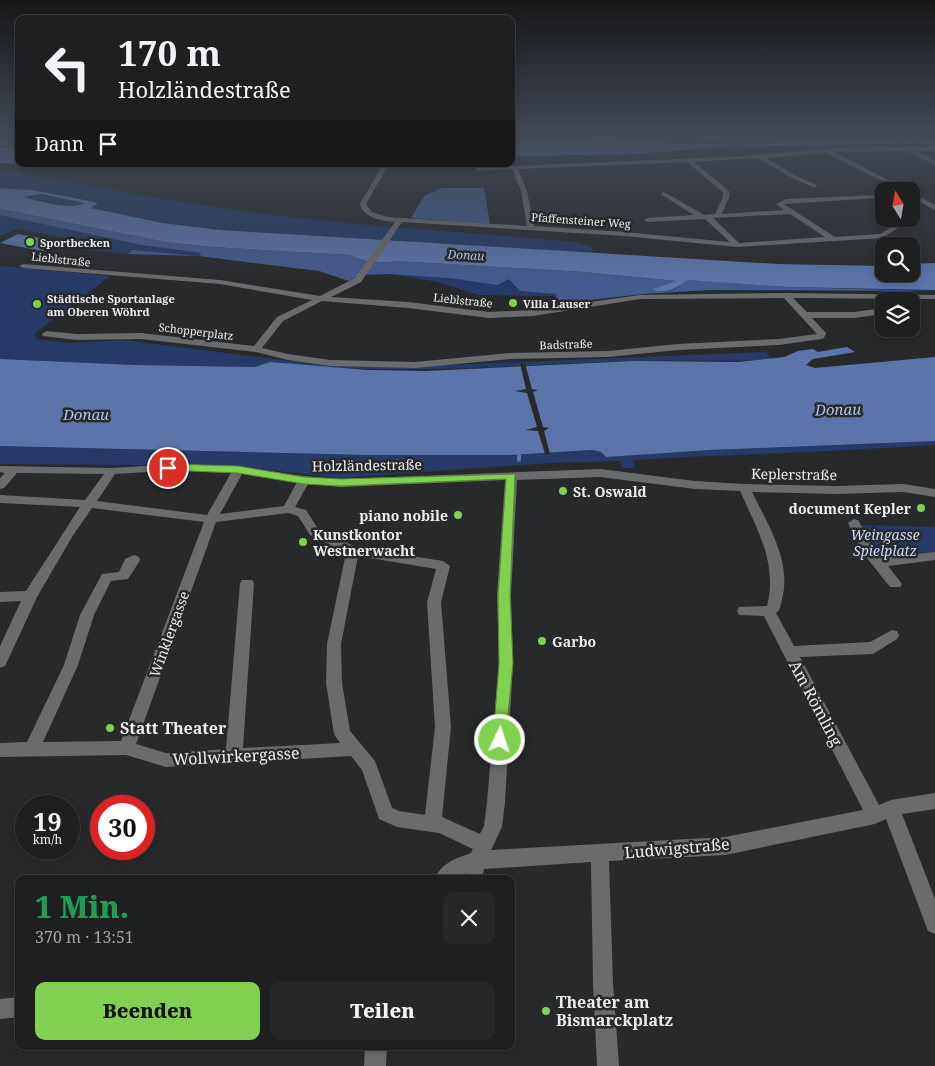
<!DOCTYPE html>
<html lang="de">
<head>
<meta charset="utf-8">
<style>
  :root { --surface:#1e1f20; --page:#262729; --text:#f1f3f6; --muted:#a1a2a5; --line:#3c3d3e; --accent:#82d04f }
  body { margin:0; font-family:"Noto Serif",serif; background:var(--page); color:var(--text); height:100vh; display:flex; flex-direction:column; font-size:19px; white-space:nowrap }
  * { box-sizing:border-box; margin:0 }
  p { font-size:16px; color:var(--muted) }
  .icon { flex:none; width:28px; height:28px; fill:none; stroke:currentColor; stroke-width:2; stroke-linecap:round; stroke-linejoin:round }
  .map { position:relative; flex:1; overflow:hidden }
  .panel { position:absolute; left:15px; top:875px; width:500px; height:175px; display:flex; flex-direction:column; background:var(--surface); border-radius:10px; box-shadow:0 2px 8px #0003,0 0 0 1px var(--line) }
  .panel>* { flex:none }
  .top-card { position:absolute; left:15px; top:15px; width:500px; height:152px; border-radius:10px; box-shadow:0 2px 8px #0003,0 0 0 1px var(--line); background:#1e1f20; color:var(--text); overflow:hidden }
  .needle { width:32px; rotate:349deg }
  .buttons { position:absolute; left:875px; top:182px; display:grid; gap:10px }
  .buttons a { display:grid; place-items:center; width:45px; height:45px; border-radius:10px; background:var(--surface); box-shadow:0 2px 8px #0003,0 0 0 1px var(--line); font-size:25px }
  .speed { position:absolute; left:15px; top:795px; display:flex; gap:10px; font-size:25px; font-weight:700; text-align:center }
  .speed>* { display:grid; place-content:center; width:65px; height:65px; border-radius:50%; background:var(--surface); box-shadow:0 2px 8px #0003,0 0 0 1px var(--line); line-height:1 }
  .speed small { font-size:12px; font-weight:400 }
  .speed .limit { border:8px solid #d22; background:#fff; color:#111 }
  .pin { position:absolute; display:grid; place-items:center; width:42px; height:42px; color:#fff; margin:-21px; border:2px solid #fff; border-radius:50%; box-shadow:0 1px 5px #0007 }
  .me { position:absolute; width:55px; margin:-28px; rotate:4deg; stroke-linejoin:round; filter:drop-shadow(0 0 4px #0008) }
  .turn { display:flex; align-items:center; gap:18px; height:105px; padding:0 20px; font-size:22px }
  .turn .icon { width:65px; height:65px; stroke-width:2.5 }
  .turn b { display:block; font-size:35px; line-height:42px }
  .then { display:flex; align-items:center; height:48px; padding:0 20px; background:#0003; gap:10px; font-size:19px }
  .round { display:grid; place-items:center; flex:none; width:52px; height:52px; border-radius:10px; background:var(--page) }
  .summary { display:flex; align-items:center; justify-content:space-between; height:85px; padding:0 20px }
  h1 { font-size:30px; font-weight:800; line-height:38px; color:#1e9e55 }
  .action { display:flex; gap:10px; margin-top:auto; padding:10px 20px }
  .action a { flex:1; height:58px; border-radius:10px; background:var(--accent); color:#111; font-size:20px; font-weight:800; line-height:58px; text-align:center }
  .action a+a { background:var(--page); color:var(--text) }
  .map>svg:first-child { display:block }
  .green { fill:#253a67 }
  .forest { fill:#435b8e }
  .water { fill:#5b74a9; fill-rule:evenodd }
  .pier { fill:#28292b }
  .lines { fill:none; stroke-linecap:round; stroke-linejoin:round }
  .stream { stroke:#5b74a9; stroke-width:4 }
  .ferry { stroke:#abc2f0; stroke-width:1; stroke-dasharray:3 2.5; stroke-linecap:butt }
  .minor { fill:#6a6b6c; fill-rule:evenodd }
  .route { fill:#82d04f; stroke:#548733 }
  .poi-dot { fill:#82d04f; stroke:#28292b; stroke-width:2 }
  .labels { text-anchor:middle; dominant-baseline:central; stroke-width:5; stroke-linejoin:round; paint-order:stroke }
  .far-street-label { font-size:11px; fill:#ecedef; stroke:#28292b }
  .far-poi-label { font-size:11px; font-weight:bold; fill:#ecedef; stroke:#28292b; text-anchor:start }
  .far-water-label { font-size:12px; font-style:italic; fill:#abc2f0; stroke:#28292b }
  .street-label { font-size:14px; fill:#ecedef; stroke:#28292b }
  .poi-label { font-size:14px; font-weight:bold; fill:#ecedef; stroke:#28292b; text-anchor:start }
  .park-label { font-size:14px; font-style:italic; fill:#cbdbfb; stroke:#28292b }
  .water-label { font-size:15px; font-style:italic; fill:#abc2f0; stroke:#28292b }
  .near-street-label { font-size:16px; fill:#ecedef; stroke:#28292b }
  .near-poi-label { font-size:16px; font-weight:bold; fill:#ecedef; stroke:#28292b; text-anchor:start }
</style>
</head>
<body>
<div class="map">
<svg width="935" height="1066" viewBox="0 0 935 1066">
  <rect width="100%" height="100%" fill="#28292b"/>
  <!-- green -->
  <path class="green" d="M615,136l73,7 -54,-2z
    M0,170l169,30 96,14 91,10 220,18 16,5v6l-371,-23 -59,-7 -70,-14 -2,-2 6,-2v-3l-6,-1 -58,-11 -32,-2z
    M41,194l43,9c-14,10 -44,-3 -60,-6v-2z
    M0,215l141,30 62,8 -4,3 -66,-6 -5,4 -58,-6 11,-7 -64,-12 -17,7z
    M0,266l110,10 -75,57 1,6 35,4 52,-3 206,26 67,1 370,-15 5,7c-45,4 -91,0 -136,2 -123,4 -243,16 -365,1l-15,5 -119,-2 -136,-6z
    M391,274l271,11 -92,16 -19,-5 -72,-1 -41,-13z
    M935,441v4c-101,7 -201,9 -302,15l2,8h-13l-2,-7 -71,2 -212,15 -99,-12 -238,-2v-18l367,9h144l81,-5 9,2 5,5 105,-7z
    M858,525l77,2v26l-56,7z"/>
  <!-- forest -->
  <path class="forest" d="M441,188h43l6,36 -79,-6 13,-22z
    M0,209l166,33 46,5 138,8c12,6 31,10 45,6l189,11 92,9 -22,8c9,6 25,1 31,-9h5l97,7 148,4 -226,-1 -65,4 -91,10 4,-10 -37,-3 -11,-12 -12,6 -47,-7 -60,-4 -31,1 -10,6 -30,-10 -120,-15 -71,-2 5,-4 66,6 3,-3 -61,-8 -141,-30z"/>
  <!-- water -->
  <path class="water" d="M616,136l18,5 61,3 240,-5v4l-221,4 -75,7 -128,2v-18z
    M0,147l19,1v16l-19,-1z
    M0,188l32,2 58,11 8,2 -7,5 71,15 58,7 558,34 106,2v8h27v-10l24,-1v27l-148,-3 -100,-7c-8,7 -22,16 -34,9l23,-8 -92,-9 -189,-11c-14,4 -33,0 -45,-6l-138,-8 -46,-5 -166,-33zM41,194l43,9c-12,8 -45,-2 -60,-6z
    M18,234l43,8 -18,9 -43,-8z
    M847,347l8,5 -42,7 -7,6 9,3 120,-11v84l-224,9 -105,7 -5,-5 -9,-2 -81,5h-144l-367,-9v-87l136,6 119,2 15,-5 98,8 58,1 209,-10 103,1 46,-5 14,-6 15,-2 5,3z"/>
  <!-- pier -->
  <path class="pier" d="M520,363h5l7,26 6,1 -5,2 10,35 6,1 -5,3 6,23h-5l-7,-23 -13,-1 12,-3 -10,-34 -12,-2 11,-2z"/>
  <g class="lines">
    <!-- stream -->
    <path class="stream" d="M519,454v6"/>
    <!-- ferry -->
    <path class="ferry" d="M0,154l19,1"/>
    <!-- minor -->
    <path class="minor" d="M664,134l45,2 113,-2 -113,6z
      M909,134h7l19,12v5h-20l20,10v4l-28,-14 -73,1 75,39h-7l-76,-38 -60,5 30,18 21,9 -2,3 -23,-10 -34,-20 -64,4 35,29v6l-7,17 62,-4 -8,-6 10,-5 93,-4 5,1v5l-8,-3 -92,6 51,33 45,-3 22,-13h4v2l-24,15 -145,9 -113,-11 -222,-14 -41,60 -30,15 77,5 81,10 44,-2 107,-15 146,-2 149,2v4h-3l-139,-1 14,14h47l30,-4v6l-30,4h-42l14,15 -2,5 -3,1 -42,6 -101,5 -70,7 -98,2 -95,9 -85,-2 -42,-6 -32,-8 -115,-13 -64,1 -34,-4 -1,-2 4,-3 31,3 64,-1 113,13 23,-29 35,-17 -92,-16 -197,-16 -4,-2 4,-2 197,16 100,16 35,-18 40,-56c-12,-1 -32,-4 -35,-18l23,-40h6l-23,40 6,8 15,5 140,9 -6,-35 -9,-22 -35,2 -2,-3 268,-12 106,-9h81zM687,162l36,30v5l-8,17 -11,1 -40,-23 -2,1v2l32,20 -47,3 -3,2 3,2 58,-3 25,23 -106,-10 -90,-6 -7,-35 -9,-22zM790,214l35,23 -86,6 -26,-25zM784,298l33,36 -38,5 -101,5 -70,7 -98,2 -95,9 -85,-2 -42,-6 -26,-6 21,-27 39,-20 86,7 81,10 44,-2 107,-17z
      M0,141l19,1v4l-19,-1z
      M911,192l24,13v5l-24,-13z
      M179,464l59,3 66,9 37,3 259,-10 95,12 49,3 93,2 66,-2 32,5v8l-32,-5 -66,2 -85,-2c16,33 40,69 30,107 -1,6 -2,11 -6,14l18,33 76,-4 22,-12 5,1 2,4 -2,4 -24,15 -73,3 79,148 12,-5 44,-7v16l-33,5 33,85v35l-7,-3 -42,-112 -11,5 -150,31 -116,6 4,122 6,83h-22l-4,-83 -2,-121 -107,7 -2,10h-18l1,-6 -7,6h-23c6,-16 21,-21 36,-26l2,-4 -34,-16 -42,-6 -18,-8 -17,-49 -11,-14 -185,11 -40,-12 -126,2v-14l27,-1 37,-77 16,-50 22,-41 17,-2 6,-13 9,-4 5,2 1,3c-3,6 -8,12 -12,19l-17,2 -17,34 -16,50 -35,77 78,-1 83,-219 -112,-14 -20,29 -35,60 -30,65 -2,4 -5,2v-22l21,-45 -21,1v-10l26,-1 54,-84 -80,-4v-8l85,5 19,-26 -87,-1 -13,15 -4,1v-11l5,-5 -5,-1v-6l112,2zM179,470l52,3 -24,42 -110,-14 18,-27zM242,474l55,8 -13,24 -64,8zM600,477l95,12 45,2c17,38 38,73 27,115l-28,1 -2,4 2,4 25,1 99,194 -138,27 -234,13 11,-23 3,-25 8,-139 -2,-68 6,-115zM505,480l-8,115 2,68 -12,139 -3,24 -4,8 -38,-17 9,-90 -10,-125 9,-36 -7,-5 -87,-14 -38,-18 -12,-19 -11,-3 13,-23 33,3zM288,513l10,3 12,19 36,18 -19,91 -1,39 8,51 6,9 -97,5 11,-165 -2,-3h-10l-2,3 -14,166 -60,4 -30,-9 80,-222zM358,556l78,13 -9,33 8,125 -10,88 -26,-4 -7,-3 -17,-47 -25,-30 -8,-48 -1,-39z
      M854,519l4,1 15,28 9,10 53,-6v8l-47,6 14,18 -2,3h-10l-27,-34 -15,-30z
      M19,997v20l-19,2v-20z
      M365,1046h22l-1,20h-22z"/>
  </g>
  <!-- sky -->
  <linearGradient id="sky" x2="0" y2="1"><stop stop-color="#161718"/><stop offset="0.47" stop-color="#424955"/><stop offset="1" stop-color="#424955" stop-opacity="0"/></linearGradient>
  <rect width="935" height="284" fill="url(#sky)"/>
  <!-- route -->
  <path class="route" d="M168,464l70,2 66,11 37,2 174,-5 -5,122 3,67 -8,82 -5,2 -5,-2 -2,-5 6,-77 -1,-67 8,-117 -165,7 -37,-2 -66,-11 -73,-3v-5z"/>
  <!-- markers -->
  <g class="poi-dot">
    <circle cx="30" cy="242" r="5"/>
    <circle cx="513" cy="303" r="5"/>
    <circle cx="37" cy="304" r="5"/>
    <circle cx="563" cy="491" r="5"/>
    <circle cx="921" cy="508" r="5"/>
    <circle cx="458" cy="515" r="5"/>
    <circle cx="303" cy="542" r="5"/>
    <circle cx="542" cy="641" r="5"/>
    <circle cx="110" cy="728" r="5"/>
    <circle cx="546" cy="1011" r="5"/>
  </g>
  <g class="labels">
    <!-- far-street labels -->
    <g class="far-street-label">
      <text transform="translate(581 220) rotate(4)">Pfaffensteiner Weg</text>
      <text transform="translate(61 259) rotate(6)">Lieblstraße</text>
      <text transform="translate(463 300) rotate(6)">Lieblstraße</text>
      <text transform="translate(196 331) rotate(7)">Schopperplatz</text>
      <text transform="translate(566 344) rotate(-2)">Badstraße</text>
    </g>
    <!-- far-poi labels -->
    <g class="far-poi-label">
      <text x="40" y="242">Sportbecken</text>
      <text x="47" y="298">Städtische Sportanlage<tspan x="47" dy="13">am Oberen Wöhrd</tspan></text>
      <text x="523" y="303">Villa Lauser</text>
    </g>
    <!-- far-water labels -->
    <g class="far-water-label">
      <text transform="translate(466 255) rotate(3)">Donau</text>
    </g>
    <!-- street labels -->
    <g class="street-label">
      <text transform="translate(367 465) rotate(-1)">Holzländestraße</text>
      <text transform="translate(794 474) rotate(1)">Keplerstraße</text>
      <text transform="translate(169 634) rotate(-70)">Winklergasse</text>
    </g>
    <!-- poi labels -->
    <g class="poi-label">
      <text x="573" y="491">St. Oswald</text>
      <text x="911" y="508" text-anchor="end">document Kepler</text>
      <text x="448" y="515" text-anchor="end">piano nobile</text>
      <text x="313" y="534">Kunstkontor<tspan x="313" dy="16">Westnerwacht</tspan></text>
      <text x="552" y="641">Garbo</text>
    </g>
    <!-- park labels -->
    <g class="park-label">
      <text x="885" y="534">Weingasse<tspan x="885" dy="16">Spielplatz</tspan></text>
    </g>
    <!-- water labels -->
    <g class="water-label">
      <text transform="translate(838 409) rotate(-1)">Donau</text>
      <text x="86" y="414">Donau</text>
    </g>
    <!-- near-street labels -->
    <g class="near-street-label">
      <text transform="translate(816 703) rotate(62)">Am Römling</text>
      <text transform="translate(236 756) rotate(-3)">Wollwirkergasse</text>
      <text transform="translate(677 848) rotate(-5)">Ludwigstraße</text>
    </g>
    <!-- near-poi labels -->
    <g class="near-poi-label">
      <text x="120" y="728">Statt Theater</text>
      <text x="556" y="1002">Theater am<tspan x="556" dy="18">Bismarckplatz</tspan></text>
    </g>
  </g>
</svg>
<div class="buttons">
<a><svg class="needle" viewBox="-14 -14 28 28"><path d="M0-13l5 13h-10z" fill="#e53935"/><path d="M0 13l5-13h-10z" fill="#a1a2a5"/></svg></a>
<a><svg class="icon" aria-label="search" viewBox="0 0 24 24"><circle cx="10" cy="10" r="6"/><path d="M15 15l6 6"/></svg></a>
<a><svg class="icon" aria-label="layers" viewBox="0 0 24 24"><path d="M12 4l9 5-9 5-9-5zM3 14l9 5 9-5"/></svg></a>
</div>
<div class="speed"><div>19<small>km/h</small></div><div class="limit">30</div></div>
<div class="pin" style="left:168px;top:468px;background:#d93025"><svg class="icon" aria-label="arrive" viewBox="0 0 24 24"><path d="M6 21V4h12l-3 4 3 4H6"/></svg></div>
<svg class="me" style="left:500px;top:740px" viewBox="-20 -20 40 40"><circle r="17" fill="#82d04f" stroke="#fff" stroke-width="3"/><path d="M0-11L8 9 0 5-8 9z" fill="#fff"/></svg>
<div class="top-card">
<div class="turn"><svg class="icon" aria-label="left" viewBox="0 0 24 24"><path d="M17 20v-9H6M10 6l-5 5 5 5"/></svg><div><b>170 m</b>Holzländestraße</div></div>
<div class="then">Dann<svg class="icon" aria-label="arrive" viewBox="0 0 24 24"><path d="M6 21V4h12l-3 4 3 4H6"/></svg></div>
</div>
<section class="panel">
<div class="summary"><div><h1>1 Min.</h1><p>370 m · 13:51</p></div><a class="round"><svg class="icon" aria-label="close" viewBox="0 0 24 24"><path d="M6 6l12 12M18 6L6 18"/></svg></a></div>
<div class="action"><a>Beenden</a><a>Teilen</a></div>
</section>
</div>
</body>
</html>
